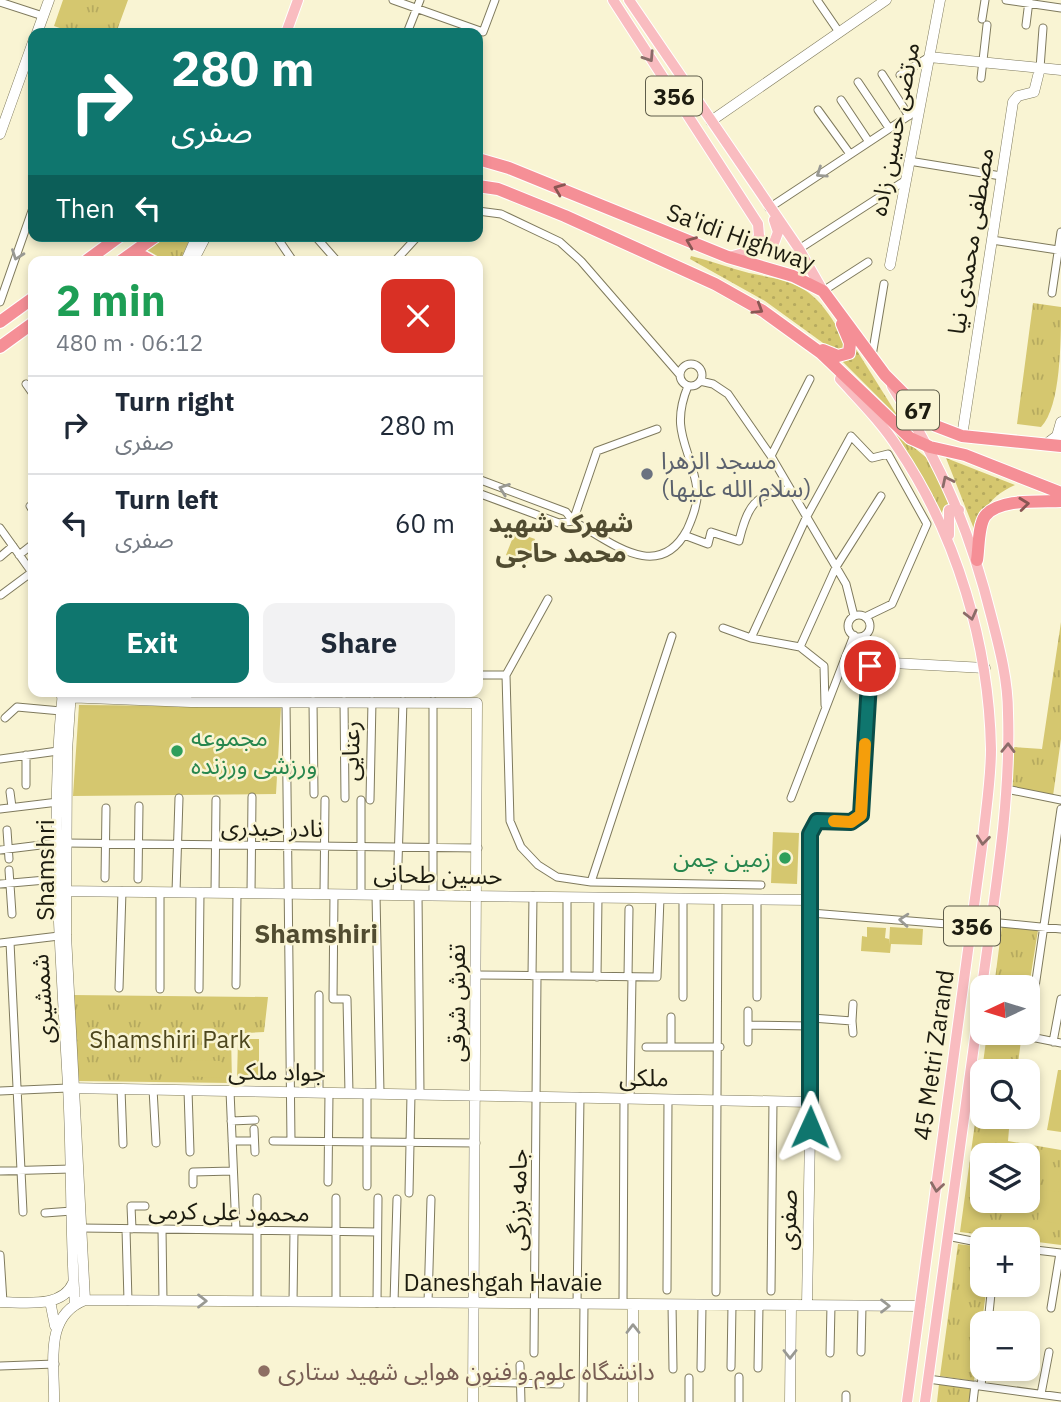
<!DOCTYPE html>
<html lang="en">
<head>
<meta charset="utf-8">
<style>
  :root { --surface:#fff; --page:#f2f2f3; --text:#1f2937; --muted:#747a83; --line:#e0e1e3; --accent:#0f766e }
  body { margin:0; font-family:"IBM Plex Sans","Noto Sans Arabic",sans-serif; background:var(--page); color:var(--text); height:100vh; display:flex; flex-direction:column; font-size:26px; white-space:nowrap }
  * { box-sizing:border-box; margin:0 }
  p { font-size:23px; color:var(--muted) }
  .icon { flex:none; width:38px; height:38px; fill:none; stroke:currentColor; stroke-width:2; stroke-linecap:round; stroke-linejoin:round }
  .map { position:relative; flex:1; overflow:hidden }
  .drawer { position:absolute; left:28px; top:256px; width:455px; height:441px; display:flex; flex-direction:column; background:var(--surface); border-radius:14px; box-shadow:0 4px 10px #0003 }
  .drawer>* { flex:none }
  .hud { position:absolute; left:28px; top:28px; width:455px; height:214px; border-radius:14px; box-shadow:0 4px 10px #0003; background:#0f766e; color:#fff; overflow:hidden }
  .needle { width:46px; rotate:266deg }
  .controls { position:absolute; left:970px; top:975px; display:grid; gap:14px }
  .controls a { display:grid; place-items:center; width:70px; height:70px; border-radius:14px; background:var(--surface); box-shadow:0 4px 10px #0003; font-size:35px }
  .pin { position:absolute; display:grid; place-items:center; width:60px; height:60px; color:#fff; margin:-30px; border:4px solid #fff; border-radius:50%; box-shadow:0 2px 7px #0007 }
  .me { position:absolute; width:77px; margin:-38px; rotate:1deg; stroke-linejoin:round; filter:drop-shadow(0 0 5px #0008) }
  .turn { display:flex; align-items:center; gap:24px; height:147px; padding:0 28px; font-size:32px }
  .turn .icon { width:91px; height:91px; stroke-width:2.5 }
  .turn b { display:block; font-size:49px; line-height:60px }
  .then { display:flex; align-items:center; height:66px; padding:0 28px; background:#0003; gap:14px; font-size:26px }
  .round { display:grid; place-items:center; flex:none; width:74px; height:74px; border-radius:14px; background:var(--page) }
  .overview { display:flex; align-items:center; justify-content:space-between; height:119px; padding:0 28px }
  h1 { font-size:42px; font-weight:700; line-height:52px; color:#1e9e55 }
  .cta { display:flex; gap:14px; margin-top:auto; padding:14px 28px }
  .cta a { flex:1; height:80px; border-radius:14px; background:var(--accent); color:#fff; font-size:28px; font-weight:700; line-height:80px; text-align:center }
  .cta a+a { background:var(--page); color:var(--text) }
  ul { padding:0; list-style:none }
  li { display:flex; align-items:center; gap:21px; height:98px; padding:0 28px; border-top:2px solid var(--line) }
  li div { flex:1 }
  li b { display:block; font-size:26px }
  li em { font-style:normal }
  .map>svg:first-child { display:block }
  .grass { fill:url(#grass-tufts); fill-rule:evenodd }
  .garden { fill:url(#garden-dots) }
  .pitch { fill:#d5c76f }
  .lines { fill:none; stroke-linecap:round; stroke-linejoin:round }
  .street-casing { stroke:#7f7a5d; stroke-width:9 }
  .secondary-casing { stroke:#7f7a5d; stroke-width:11 }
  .primary-casing { stroke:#fff; stroke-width:12 }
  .highway-casing { stroke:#fff; stroke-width:14 }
  .street { stroke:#fff; stroke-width:7 }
  .secondary { stroke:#fff; stroke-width:10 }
  .primary { stroke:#f9bcc0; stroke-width:10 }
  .highway { stroke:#f58f96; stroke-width:12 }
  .oneway { stroke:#8b6c68 }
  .oneway2 { stroke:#999993 }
  .oneway3 { stroke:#895653 }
  .route-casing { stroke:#0a4d48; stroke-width:18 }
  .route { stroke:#0f766e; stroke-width:12 }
  .slow { stroke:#f59e0b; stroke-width:12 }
  .worship-dot { fill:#6b7280; stroke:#f9f4d3; stroke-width:2.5 }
  .leisure-dot { fill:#2e9e5b; stroke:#f9f4d3; stroke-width:2.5 }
  .education-dot { fill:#8d6e63; stroke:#f9f4d3; stroke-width:2.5 }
  .labels { text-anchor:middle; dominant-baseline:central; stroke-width:5; stroke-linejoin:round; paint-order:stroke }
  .shield { fill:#f9f4d3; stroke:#5f5d4a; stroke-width:2 }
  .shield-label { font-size:23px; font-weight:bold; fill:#1d1c10 }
  .street-label { font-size:24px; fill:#1d1c10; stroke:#f9f4d3 }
  .worship-label { font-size:24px; fill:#5b616d; stroke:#f9f4d3; text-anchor:start }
  .leisure-label { font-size:24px; fill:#27864d; stroke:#f9f4d3; text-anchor:start }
  .park-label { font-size:24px; fill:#4d461d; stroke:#f9f4d3 }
  .education-label { font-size:24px; fill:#785e54; stroke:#f9f4d3; text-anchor:start }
  .neighbourhood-label { font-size:26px; font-weight:bold; fill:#514c31; stroke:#f9f4d3 }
</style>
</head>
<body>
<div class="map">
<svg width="1061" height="1402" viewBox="0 0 1061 1402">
  <defs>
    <pattern id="grass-tufts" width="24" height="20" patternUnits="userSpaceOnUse" patternTransform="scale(1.75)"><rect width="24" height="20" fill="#d5c76f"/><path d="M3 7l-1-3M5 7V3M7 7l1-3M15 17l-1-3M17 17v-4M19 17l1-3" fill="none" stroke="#b6aa5f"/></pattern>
    <pattern id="garden-dots" width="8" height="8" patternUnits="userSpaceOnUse" patternTransform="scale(1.75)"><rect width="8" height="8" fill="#d5c76f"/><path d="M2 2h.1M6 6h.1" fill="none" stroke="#b6aa5f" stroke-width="1.8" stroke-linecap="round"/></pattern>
  </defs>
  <rect width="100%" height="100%" fill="#f9f4d3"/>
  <!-- grass -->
  <path class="grass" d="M63,0h65l-12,33h-42l-20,-7z
    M168,236h23l-11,25h-14l-19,-11z
    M1033,303l28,4c0,33 0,100 -20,120l-24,-3z
    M888,426l40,33 24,46 -8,2 -3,7 -41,-72z
    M1061,622v117l-8,57 -38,-8 -4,-4 2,-37 29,2z
    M1002,925l36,5 -11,69v-12h-33z
    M72,995l196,2 -4,35 -33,2 1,49 -155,-2z
    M987,1033h35l-5,38h-35z
    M982,1072v44l28,1 -2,24 53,9v95l-101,-13zM982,1155h45v45h-45z
    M958,1244l24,3v37l5,1 -13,96 -34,-5z
    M939,1384l34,5 -2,13h-34z"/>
  <!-- garden -->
  <path class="garden" d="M691,256c20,5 39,12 58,17 39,8 60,10 83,46 6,10 13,17 13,29l-5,3 -10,-3 -65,-47 -75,-42z
    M854,346l45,72 -57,-57 12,-6z
    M946,458l69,27c-24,11 -33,24 -39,49z"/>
  <!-- pitch -->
  <path class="pitch" d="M515,532l20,7 -8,24 -21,-8z
    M79,705l202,2 -5,87 -203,2z
    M773,832l26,1 -2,51 -26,-1z
    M867,927l19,1 -1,10 4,1v6l1,-18 33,2 -1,16 -31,-1 -1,9 -29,-2 1,-15 5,1z
    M238,1039h21v40h-22z
    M187,1060l34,1v17l-34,-2z
    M1058,1070h3v62l-14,-2z
    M1043,1190l18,2v32l-23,-4z"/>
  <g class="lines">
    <!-- street casing -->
    <g class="street-casing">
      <path id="street" d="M393,0l90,32 12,-32
        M817,0l22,32
        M1006,0l55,8
        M0,2l43,14
        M982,19l3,-19
        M1026,25l3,-24
        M407,33l13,-33
        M1040,68l3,-40
        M882,74l27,42
        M900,75l29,-18
        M981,78l6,-53
        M858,82l31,46
        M841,100l28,42
        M818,110l32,44
        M909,161l92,15
        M769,208l150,-99
        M478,211l23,3 59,28 21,19 99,114
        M276,236l17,25
        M315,236l22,25
        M992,240l66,10
        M799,249l107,-69
        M395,261l23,-25
        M823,291l45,-29
        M1052,293l9,-61
        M0,302l33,-94
        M872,356l12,-72
        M680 375a11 11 0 1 1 22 0a11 11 0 1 1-22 0Z
        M700,381l13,3 15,10 43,62 75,128 8,32
        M26,384l7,10
        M771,456l39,-77
        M478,479l88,33 7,9c37,20 85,63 114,9 5,-11 12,-28 10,-41 -6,-42 -28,-57 -9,-103
        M478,493l81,30 14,-2
        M30,506l3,5
        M573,521l24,-70 60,-22
        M0,528l33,46
        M684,535l24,9 3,-12 28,9c8,-33 15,-48 51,-52
        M19,555l14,-11
        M0,557l13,-11
        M1,595l31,-23
        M548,599l-42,76 4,146 11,26 17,18 19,12 34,5 170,3
        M848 626a11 11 0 1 1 22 0a11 11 0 1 1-22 0Z
        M723,628l28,10 49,9 24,19 1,39
        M751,638l56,-122 44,-80 21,22 16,-4 39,70 -35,80 -27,13
        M800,647l36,-80 45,-71
        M478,675h28
        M313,701l1,93
        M344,701l1,97
        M286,702l5,439
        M5,718l12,-11 44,4
        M26,755v30
        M0,759l58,-8
        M1006,789l55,11
        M10,792l2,15
        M791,798l63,-163
        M370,800l2,-99
        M0,809l58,-7
        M7,830l2,29
        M65,843l413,5
        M0,850l57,-7
        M9,870l3,44
        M105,878l1,-70
        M138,879l1,-73
        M591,882l81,-246
        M0,884l57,-5
        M160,892v97
        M176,892l3,-94
        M215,893l1,-93
        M251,893l1,-96
        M324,894l1,-94
        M334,894l-1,105h14l2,94
        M361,894v-94
        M376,895l4,198
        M397,895l6,-194
        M418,895l2,199
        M433,895v-194
        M567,897v79
        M811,913l161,13
        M990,922l71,7
        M10,942l13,270
        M0,943l59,-7
        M477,975l180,2 3,-79
        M532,976l1,-80
        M597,977l1,-80
        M628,977l1,-68
        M236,985l1,-92
        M119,988l3,-97
        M199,989l1,-97
        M1034,994l27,-185
        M319,995v97
        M683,997v-99
        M757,997v-98
        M812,1018l40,3 1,12
        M852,1021l1,-17
        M748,1025l63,1
        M1027,1031l5,-30
        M1027,1032l-1,4 35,7
        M748,1042v-31
        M1053,1042l8,-43
        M646,1047h74
        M671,1047v-30
        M121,1089l2,55
        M153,1089l3,54
        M188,1090l2,62
        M0,1091l68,-3
        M230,1091l6,139
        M367,1093v93
        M630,1098l2,-121
        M231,1121l24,-1
        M254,1129l1,23
        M232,1141h22
        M273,1141l203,2
        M0,1171l71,-2
        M328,1182l1,-89
        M193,1184v-12l40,-1
        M409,1193l2,-99
        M257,1198v104
        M45,1213l27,-2
        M81,1228l296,4
        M126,1229l2,72
        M132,1229l-1,-23h14
        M162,1229l1,72
        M947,1236l35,7
        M1027,1249l34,4
        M0,1255l3,47
        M667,1290l1,-191
        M771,1291l2,-190
        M716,1292l2,-393
        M293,1302l1,-71
        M336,1302v-104
        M377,1303l1,-105
        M394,1303l3,-104
        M428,1303l3,-104
        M577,1304l3,-207
        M623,1304l1,-206
        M672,1304l1,65
        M1051,1308l9,-55
        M988,1323l4,-39
        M861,1352l1,-46
        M534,1353l3,-377
        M830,1353l1,-48
        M520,1365l1,37
        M0,1366l55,-2
        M731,1367l1,-62
        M701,1368l1,-63
        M758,1368l1,-63
        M739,1377v25
        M689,1378v24
        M928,1379l133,18
        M473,1382l87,2
        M981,1386l2,-18
        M1041,1394l8,-42
        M846,1395v7
        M583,1402l1,-98
        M973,1402l2,-17"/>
    </g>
    <!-- secondary casing -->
    <g class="secondary-casing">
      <path id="secondary" d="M37,33l12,-33
        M929,57l132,13
        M711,121l175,-121
        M0,134l33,-92
        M186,261l11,-25
        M193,261l13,-25
        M890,265l50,-265
        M962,436l51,-334 5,-6 16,-4 6,-24
        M1045,445l12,-9 4,-14
        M71,691l-4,60 -1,184 19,365
        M63,692c-14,131 -2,263 5,394 4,73 2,146 7,219
        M62,697l129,5 286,1 -4,699
        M58,891l752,9
        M68,1088l742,14
        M50,1301l5,25
        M0,1302c23,0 62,7 73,-19
        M807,1305l5,-287 -2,-184 7,-13 34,1 10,-7 9,-149 4,-4 111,6
        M54,1402c1,-37 -11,-86 31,-102l835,6
        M633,1402v-98
        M790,1402l1,-97"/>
    </g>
    <!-- primary casing -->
    <g class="primary-casing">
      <path id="primary" d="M613,0l145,224 1,12 -8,15 -22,6
        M629,0l170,249 24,42
        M286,33l12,-33
        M759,236l4,7h11l4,-11 -4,-12
        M840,379c20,22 42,44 58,69 59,87 91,197 93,301 0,30 -5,60 -8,90l-76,563
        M892,386c50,81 77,140 100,233 8,31 16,62 16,94 3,91 -14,184 -26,274
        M949,535v-25h10
        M925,1402l57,-415"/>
    </g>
    <!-- highway casing -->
    <g class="highway-casing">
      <path id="highway" d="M478,159l31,9 219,89 65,19 30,15 62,84 51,51 26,10 99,10
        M478,186l20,3 67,27 150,68 48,27 58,42 89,85 20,9 35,8 96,38
        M127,257l15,-1 9,5
        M86,261l34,-25
        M121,261l35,-25
        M0,322l33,-24
        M0,347l33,-24
        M823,350l15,6 11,-3 1,-10 -8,-19
        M977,560c2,-12 1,-34 8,-44 14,-18 56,-14 76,-15"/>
    </g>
    <!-- street -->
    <use href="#street" class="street"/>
    <!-- secondary -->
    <use href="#secondary" class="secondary"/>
    <!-- primary -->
    <use href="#primary" class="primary"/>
    <!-- highway -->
    <use href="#highway" class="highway"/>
  </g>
  <!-- one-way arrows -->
  <defs><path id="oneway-chevron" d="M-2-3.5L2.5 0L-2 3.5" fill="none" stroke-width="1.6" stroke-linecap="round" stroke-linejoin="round" transform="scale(1.75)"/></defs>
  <g class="oneway">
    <use href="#oneway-chevron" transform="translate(649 57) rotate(57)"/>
    <use href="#oneway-chevron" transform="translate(947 481) rotate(-116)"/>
    <use href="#oneway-chevron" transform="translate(971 615) rotate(76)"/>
    <use href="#oneway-chevron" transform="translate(1008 748) rotate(-89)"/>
    <use href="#oneway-chevron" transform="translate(983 840) rotate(96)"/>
    <use href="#oneway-chevron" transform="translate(937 1187) rotate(98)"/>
  </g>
  <g class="oneway2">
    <use href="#oneway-chevron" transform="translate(821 173) rotate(146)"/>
    <use href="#oneway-chevron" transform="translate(17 255) rotate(110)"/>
    <use href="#oneway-chevron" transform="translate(504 489) rotate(-160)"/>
    <use href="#oneway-chevron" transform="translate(904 920) rotate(-176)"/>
    <use href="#oneway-chevron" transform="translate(202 1301)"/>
    <use href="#oneway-chevron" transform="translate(885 1306)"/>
    <use href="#oneway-chevron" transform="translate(633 1329) rotate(-90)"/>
    <use href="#oneway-chevron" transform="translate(790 1354) rotate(90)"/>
  </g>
  <g class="oneway3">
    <use href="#oneway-chevron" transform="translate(559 189) rotate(-158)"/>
    <use href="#oneway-chevron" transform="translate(691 242) rotate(-158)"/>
    <use href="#oneway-chevron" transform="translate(758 309) rotate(32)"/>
    <use href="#oneway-chevron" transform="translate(1024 504) rotate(-6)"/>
  </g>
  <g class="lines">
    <!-- route casing -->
    <g class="route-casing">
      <path id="route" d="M810,1127v-293l7,-13 34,1 10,-7 9,-149"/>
    </g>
    <!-- route -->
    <use href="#route" class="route"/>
    <!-- slow -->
    <path class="slow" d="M834,821l17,1 10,-7 4,-71"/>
  </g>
  <!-- markers -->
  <circle class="worship-dot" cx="647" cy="474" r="7"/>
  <g class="leisure-dot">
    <circle cx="177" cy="751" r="7"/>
    <circle cx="785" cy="858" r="7"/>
  </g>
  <circle class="education-dot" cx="264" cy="1371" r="7"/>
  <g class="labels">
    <!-- shield labels -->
    <g class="shield">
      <rect x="646" y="76.5" width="56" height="39" rx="5"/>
      <rect x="897" y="390.5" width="42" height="39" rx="5"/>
      <rect x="944" y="906.5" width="56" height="39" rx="5"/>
    </g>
    <g class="shield-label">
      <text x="674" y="96">356</text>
      <text x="918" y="410">67</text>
      <text x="972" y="926">356</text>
    </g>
    <!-- street labels -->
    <g class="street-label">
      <text transform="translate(894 129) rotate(-79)">مرتضی حسین زاده</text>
      <text transform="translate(741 237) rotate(20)">Sa'idi Highway</text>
      <text transform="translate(970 241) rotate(-81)">مصطفی محمدی نیا</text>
      <text transform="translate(350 751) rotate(-89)">رعنایی</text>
      <text transform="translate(272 827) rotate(1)">نادر حیدری</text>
      <text transform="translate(45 870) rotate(-90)">Shamshri</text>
      <text transform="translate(438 874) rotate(1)">حسین طحانی</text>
      <text transform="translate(42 999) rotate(-94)">شمشیری</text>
      <text transform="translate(456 1003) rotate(-90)">تفرش شرقی</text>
      <text transform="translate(933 1055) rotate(-82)">45 Metri Zarand</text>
      <text transform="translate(277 1071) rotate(1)">جواد ملکی</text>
      <text transform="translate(644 1077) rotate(1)">ملکی</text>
      <text transform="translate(517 1200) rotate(-89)">جامه بزرگی</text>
      <text transform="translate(229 1211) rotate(1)">محمود علی کرمی</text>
      <text transform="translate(787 1220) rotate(-89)">صفری</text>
      <text x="503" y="1282">Daneshgah Havaie</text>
    </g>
    <!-- worship labels -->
    <g class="worship-label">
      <text x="661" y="460">مسجد الزهرا<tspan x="661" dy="28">(سلام الله علیها)</tspan></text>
    </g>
    <!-- leisure labels -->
    <g class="leisure-label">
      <text x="191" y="737">مجموعه<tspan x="191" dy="28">ورزشی ورزنده</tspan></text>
      <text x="771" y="858" text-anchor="end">زمین چمن</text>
    </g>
    <!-- park labels -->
    <g class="park-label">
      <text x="170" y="1039">Shamshiri Park</text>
    </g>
    <!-- education labels -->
    <g class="education-label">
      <text x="278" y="1371">دانشگاه علوم و فنون هوایی شهید ستاری</text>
    </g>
    <!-- neighbourhood labels -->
    <g class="neighbourhood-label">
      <text x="561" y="522">شهرک شهید<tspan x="561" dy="30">محمد حاجی</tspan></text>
      <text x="316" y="933">Shamshiri</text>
    </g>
  </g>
</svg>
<div class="controls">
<a><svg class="needle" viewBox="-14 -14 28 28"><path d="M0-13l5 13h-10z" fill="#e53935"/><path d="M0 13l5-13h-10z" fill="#747a83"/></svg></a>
<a><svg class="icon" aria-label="search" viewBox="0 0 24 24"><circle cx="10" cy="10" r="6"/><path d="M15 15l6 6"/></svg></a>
<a><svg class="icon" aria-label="layers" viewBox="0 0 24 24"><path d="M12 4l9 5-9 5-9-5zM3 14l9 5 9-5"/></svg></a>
<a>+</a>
<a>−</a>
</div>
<div class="pin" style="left:870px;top:666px;background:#d93025"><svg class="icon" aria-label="arrive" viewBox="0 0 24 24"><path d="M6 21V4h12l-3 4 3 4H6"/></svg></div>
<svg class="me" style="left:810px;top:1127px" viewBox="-20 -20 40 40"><path d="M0-17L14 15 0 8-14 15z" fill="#0f766e" stroke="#fff" stroke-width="4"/></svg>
<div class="hud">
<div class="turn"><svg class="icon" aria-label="right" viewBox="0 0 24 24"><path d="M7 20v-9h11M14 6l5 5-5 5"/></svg><div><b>280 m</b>صفری</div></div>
<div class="then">Then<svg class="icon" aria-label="left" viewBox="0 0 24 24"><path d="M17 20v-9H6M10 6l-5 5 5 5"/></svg></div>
</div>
<section class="drawer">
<div class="overview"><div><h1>2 min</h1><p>480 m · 06:12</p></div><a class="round" style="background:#d93025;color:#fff"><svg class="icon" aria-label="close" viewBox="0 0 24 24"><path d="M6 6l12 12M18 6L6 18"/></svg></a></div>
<ul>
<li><svg class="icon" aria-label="right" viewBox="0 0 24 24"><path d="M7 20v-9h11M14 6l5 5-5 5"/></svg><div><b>Turn right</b><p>صفری</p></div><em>280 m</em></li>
<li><svg class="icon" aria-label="left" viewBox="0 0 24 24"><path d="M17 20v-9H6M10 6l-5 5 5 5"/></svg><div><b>Turn left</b><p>صفری</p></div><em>60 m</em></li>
</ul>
<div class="cta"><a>Exit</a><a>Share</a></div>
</section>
</div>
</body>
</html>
